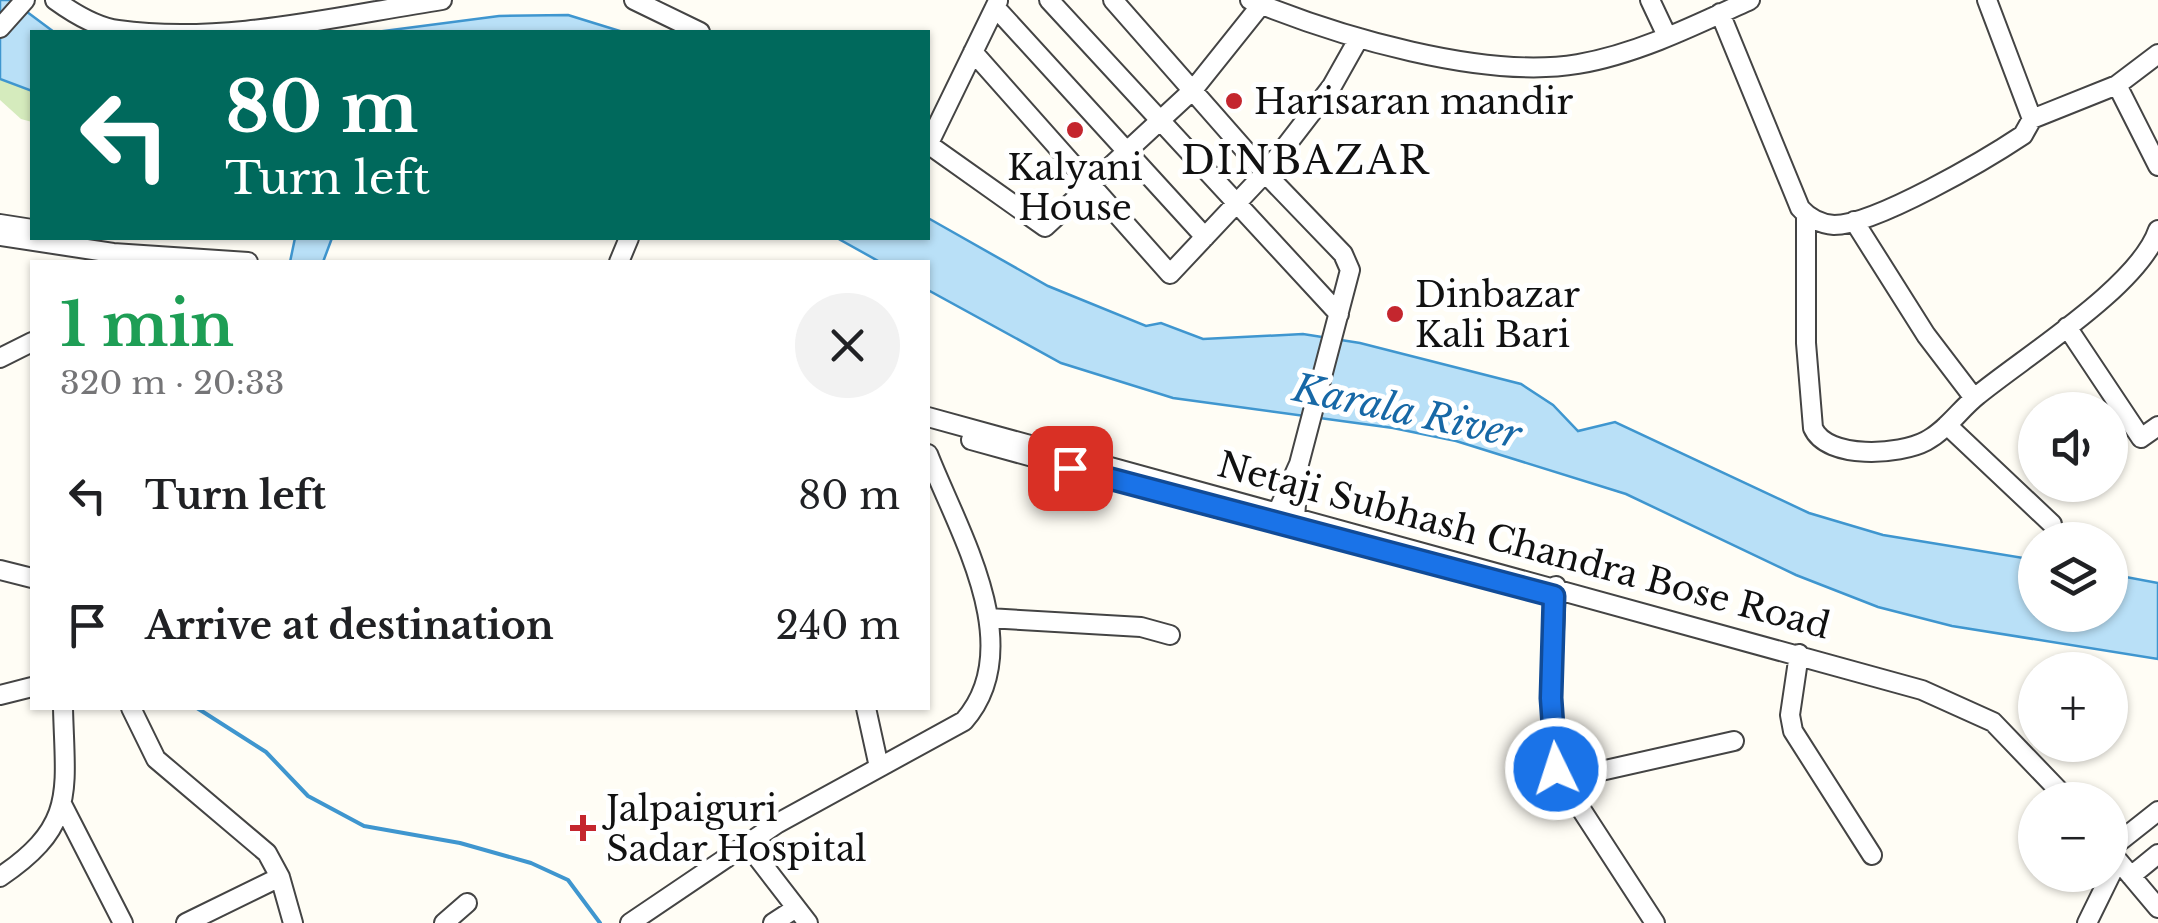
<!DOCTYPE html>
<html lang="en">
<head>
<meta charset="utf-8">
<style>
  :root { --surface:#fff; --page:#f2f2f2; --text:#202124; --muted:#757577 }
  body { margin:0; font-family:"Libre Baskerville",serif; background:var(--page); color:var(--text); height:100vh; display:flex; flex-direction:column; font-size:38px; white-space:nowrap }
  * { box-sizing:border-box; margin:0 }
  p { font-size:32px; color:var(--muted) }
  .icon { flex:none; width:55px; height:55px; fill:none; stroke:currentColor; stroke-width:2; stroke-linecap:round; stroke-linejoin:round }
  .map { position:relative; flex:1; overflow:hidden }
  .sheet { position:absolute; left:30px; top:260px; width:900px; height:450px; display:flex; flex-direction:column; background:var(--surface); border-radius:0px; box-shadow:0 2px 8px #0004 }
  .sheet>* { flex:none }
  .hud { position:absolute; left:30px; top:30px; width:900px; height:210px; border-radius:0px; box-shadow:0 2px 8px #0004; background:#00695c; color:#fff; overflow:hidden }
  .tools { position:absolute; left:2018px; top:392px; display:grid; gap:20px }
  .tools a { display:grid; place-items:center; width:110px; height:110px; border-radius:50%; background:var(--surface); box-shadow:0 2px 8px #0004; font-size:50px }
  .pin { position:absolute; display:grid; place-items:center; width:85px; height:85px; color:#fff; margin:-42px; border-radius:20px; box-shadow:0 5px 15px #0006 }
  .me { position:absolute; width:110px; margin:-55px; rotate:356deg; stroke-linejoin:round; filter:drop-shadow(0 0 8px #0008) }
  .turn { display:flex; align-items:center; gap:35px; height:210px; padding:0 30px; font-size:45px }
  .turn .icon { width:130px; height:130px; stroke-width:2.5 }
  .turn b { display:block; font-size:70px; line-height:85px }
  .round { display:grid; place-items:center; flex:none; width:105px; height:105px; border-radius:52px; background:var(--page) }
  .headline { display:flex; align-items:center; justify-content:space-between; height:170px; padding:0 30px }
  h1 { font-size:60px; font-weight:700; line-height:75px; color:#1e9e55 }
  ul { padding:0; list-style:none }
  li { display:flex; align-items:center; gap:30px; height:130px; padding:0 30px }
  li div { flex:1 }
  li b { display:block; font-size:38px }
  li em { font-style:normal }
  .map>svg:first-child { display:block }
  .green { fill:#d5ebbd }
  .water { fill:#b9e0f7; stroke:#3f96cf; stroke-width:2.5 }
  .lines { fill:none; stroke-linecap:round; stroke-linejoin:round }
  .stream { stroke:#3f96cf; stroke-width:4 }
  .minor-casing { stroke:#444; stroke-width:22 }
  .minor { stroke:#fff; stroke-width:18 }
  .route-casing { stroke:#114b97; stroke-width:25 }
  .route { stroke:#1a73e8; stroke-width:18 }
  .poi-dot { fill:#c4262e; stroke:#fff; stroke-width:4 }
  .labels { text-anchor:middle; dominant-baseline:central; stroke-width:10; stroke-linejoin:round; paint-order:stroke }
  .poi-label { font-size:35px; fill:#111; stroke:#fff; text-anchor:start }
  .street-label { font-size:35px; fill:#111; stroke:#fff }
  .neighbourhood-label { font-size:38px; letter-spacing:2.5px; fill:#111; stroke:#fff }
  .water-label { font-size:38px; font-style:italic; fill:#1768a6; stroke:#fff }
</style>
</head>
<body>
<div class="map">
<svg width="2158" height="923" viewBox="0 0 2158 923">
  <rect width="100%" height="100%" fill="#fffdf5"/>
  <!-- green -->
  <path class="green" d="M0,79l32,12v31l-11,-3 -21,-19z"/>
  <!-- water -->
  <path class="water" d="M0,0h11l43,32h-22v59l-32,-12z
    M568,15l55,17h-247l123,-16z
    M928,218l120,68 98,40 15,-3 42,16 100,-5 57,9 161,41 32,21 25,26 37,-9 194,91 74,22 152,25v55h75v-41l48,9v76l-206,-33 -74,-19 -82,-32 -170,-81 -170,-53 -63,-13 -220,-30 -112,-35 -133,-73v-28h-48l-43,-24h91z
    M295,238h37l-9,24h-33z"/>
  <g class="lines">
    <!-- stream -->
    <path class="stream" d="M197,708l69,44 42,44 56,30 96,17 71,20 37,17 32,43"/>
    <!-- minor casing -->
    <g class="minor-casing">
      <path id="minor" d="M55,0c18,13 40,27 63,30 106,15 220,-14 324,-30
        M634,0l66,32
        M1049,0l290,314
        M1250,0c87,36 234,80 328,64 59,-10 118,-39 172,-64
        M1650,0l17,36
        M995,7l210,230
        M1720,13l80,195c9,10 20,16 34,17 41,0 153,-66 189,-90l9,-16 -45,-119
        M0,28l25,-28
        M973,52l197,222 95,-101 -152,-173
        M2158,54l-41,31 41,81
        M2032,119l85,-34
        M928,144l117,83 148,-137 68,-85
        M928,145l70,-144
        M1806,216v127l7,85c14,32 87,27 113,13 21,-11 34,-32 52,-46 49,-40 161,-109 180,-165
        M1854,221l72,114 48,63
        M0,224l32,5
        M0,236l113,17 135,9
        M619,262l10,-24
        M2067,327l74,111 17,-12
        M0,358l32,-16
        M928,417l994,273 71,32 75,78
        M1947,425l105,99
        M971,440l250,69
        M1299,464l51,-194 -7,-16 -78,-81 67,-87 27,-48
        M1277,513l22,-49 -4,54
        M0,570l32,8
        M1556,586l-5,112 4,71 100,154
        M988,618l153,9 29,8
        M1799,654l-9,61 3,16 79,124
        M0,695l32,-8
        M131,708l25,51 111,94 13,24 13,46
        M866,708l13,59
        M1561,780l173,-39
        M63,806l60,117
        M747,844l61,79
        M2110,849l48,-38
        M2110,851l48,57
        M2131,876l27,-22
        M0,877c77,-52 65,-86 63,-169
        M186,923l94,-46
        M444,923l23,-20
        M630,923l148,-100 186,-102c65,-74 -6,-190 -36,-267
        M773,923l23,-15
        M2087,923l28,-57"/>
    </g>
    <!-- minor -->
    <use href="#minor" class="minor"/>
  </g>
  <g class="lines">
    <!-- route casing -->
    <g class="route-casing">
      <path id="route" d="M1070,468l484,128 -3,102 5,71"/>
    </g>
    <!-- route -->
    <use href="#route" class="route"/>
  </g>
  <!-- markers -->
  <g class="poi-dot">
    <circle cx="1234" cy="101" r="10"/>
    <circle cx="1075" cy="130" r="10"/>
    <circle cx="1395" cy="314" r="10"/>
    <path d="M578 813h10v10h10v10h-10v10h-10v-10h-10v-10h10z"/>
  </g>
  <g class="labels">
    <!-- poi labels -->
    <g class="poi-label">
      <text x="1254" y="101">Harisaran mandir</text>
      <text x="1075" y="167" text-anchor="middle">Kalyani<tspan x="1075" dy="40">House</tspan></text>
      <text x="1415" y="294">Dinbazar<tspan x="1415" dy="40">Kali Bari</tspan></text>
      <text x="606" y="808">Jalpaiguri<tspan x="606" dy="40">Sadar Hospital</tspan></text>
    </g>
    <!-- street labels -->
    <g class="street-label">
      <text transform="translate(1524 545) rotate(15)">Netaji Subhash Chandra Bose Road</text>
    </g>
    <!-- neighbourhood labels -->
    <g class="neighbourhood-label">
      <text x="1306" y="160">DINBAZAR</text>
    </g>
    <!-- water labels -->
    <g class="water-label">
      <text transform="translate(1407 411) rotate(12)">Karala River</text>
    </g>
  </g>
</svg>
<div class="tools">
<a><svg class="icon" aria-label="sound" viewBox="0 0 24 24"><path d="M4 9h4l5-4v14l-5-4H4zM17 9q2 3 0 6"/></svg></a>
<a><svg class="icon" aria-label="layers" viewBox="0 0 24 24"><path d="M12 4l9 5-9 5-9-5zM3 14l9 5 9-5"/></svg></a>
<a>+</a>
<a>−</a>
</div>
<div class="pin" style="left:1070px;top:468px;background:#d93025"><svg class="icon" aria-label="arrive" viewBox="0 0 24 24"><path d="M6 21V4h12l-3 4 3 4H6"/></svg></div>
<svg class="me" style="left:1556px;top:769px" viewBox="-20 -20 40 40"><circle r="17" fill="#1a73e8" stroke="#fff" stroke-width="3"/><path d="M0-11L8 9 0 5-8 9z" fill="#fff"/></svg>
<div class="hud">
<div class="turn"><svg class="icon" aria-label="left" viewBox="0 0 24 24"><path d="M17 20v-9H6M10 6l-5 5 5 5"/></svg><div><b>80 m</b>Turn left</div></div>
</div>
<section class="sheet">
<div class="headline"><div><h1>1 min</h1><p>320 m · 20:33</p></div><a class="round"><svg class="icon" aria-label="close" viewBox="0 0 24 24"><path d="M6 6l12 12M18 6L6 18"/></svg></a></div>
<ul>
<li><svg class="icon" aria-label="left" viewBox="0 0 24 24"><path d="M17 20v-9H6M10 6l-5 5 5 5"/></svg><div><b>Turn left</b></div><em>80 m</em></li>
<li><svg class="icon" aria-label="arrive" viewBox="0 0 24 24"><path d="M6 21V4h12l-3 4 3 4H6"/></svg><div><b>Arrive at destination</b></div><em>240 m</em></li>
</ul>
</section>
</div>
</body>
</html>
